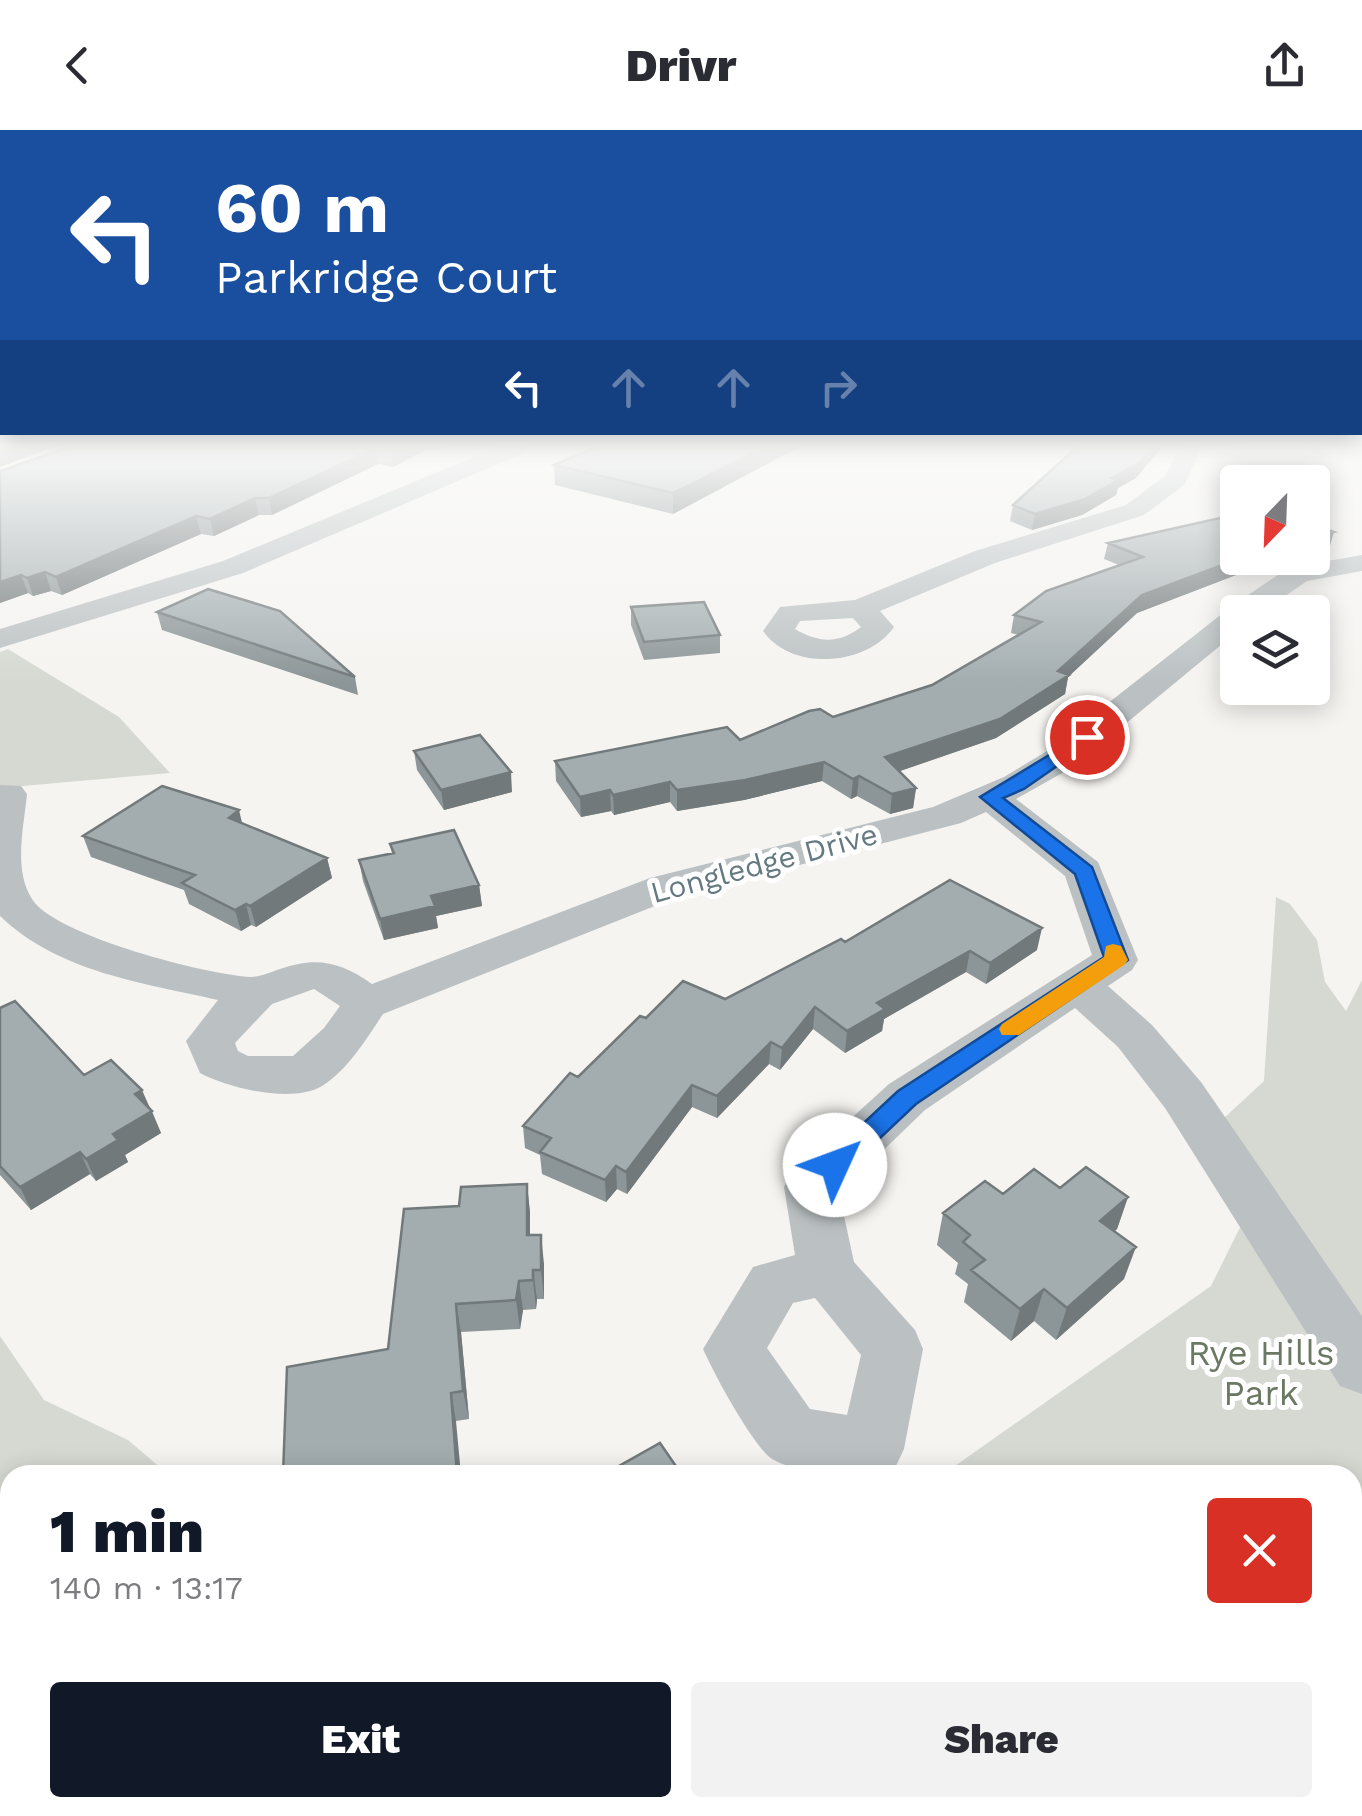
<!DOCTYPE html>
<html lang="en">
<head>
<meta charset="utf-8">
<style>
  :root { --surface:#fff; --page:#f2f2f3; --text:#2b2b33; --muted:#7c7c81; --accent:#111827 }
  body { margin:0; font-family:"Work Sans",sans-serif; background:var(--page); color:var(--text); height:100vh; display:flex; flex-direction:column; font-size:38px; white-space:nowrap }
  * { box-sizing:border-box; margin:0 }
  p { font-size:32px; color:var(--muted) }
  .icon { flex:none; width:55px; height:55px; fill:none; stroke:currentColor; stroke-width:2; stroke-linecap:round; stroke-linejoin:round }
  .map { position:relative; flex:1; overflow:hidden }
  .panel { position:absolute; left:0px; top:1335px; width:1362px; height:352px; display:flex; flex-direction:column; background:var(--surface); border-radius:30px 30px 0 0; box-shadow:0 5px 25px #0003 }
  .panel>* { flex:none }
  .banner { position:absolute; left:0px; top:0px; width:1362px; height:305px; box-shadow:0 5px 25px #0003; background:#1a4fa0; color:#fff; overflow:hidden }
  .needle { width:65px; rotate:203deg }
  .fabs { position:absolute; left:1220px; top:335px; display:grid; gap:20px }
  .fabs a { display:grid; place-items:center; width:110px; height:110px; border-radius:10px; background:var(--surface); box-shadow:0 5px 25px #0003; font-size:50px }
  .pin { position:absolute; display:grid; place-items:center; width:85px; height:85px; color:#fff; margin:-42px; border:5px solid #fff; border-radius:50%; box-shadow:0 2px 10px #0007 }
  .me { position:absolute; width:110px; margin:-55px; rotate:47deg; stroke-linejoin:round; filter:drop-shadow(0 0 8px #0008) }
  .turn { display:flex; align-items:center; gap:35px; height:210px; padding:0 50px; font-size:45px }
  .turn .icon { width:130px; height:130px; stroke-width:2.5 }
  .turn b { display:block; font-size:70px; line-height:85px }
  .lanes { display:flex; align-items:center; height:95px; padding:0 50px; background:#0003; justify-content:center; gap:50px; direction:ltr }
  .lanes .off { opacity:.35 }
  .round { display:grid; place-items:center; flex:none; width:105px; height:105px; border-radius:10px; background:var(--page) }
  .headline { display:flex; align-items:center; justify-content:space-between; height:170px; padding:0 50px }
  h1 { font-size:60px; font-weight:800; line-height:75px; color:var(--accent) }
  .action { display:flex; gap:20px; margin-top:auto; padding:20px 50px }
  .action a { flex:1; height:115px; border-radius:10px; background:var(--accent); color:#fff; font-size:40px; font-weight:800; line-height:115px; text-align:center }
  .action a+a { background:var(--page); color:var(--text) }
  header { display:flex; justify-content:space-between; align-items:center; height:130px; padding:0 50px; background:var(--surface); font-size:45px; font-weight:800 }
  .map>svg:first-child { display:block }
  .green { fill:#d5d9d1 }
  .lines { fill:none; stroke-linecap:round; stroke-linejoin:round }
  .minor { fill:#bbc1c3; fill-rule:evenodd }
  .wall { fill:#8c9597 }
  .shaded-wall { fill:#72797b }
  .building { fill:#a3adb0; stroke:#72797b; stroke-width:2.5 }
  .route { fill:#1a73e8; stroke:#114b97; stroke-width:2.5 }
  .slow { fill:#f59e0b }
  .labels { text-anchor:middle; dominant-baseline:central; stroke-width:10; stroke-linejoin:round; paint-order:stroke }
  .street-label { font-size:30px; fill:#657980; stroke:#fff }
  .near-park-label { font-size:35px; fill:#6b7864; stroke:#fff }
</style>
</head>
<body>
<header><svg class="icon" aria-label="back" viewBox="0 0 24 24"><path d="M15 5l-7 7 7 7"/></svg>Drivr<svg class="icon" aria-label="share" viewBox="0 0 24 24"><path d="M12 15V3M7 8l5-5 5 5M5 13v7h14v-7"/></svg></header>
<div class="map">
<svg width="1362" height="1686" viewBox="0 0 1362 1686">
  <rect width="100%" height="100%" fill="#f5f4f1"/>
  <!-- green -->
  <path class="green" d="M8,519l111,68 51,56 -170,15v-136z
    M1276,767l14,7 27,36 8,42 21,29 16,-31v836h-1362v-480l44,64 84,40 41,35h-159v333h1342v-333h-410l269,-189 53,-107 -41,-60 41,-38z"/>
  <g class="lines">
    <!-- minor -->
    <path class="minor" d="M498,317h31l-3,5 -283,121 -243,75v-19l223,-68z
      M1180,317h22l-18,38 -40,30 -149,48 -115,48 14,16c-27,39 -102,45 -131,4l17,-24 75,-7 120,-49 151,-46 39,-29zM853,488l8,9c-22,17 -42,16 -66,2l5,-8z
      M1362,425v16l-55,10 -45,31h-24v19l-165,136 -57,32 82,63 40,98 -6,10 -24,16 44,39 49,57 161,234v78l-22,-8 -175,-278 -47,-61 -43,-39 -150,102 -86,83 15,69 61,68 8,19 -19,100 -10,21c-24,10 -109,4 -127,-15 -20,-21 -52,-79 -64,-106l50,-82 42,-12 -11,-68 8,-15 97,-88 203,-129 -27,-79 -79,-64 -25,11 -281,73 -297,118c-16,24 -35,56 -61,72 -30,18 -94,2 -122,-13l-14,-32 32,-41c-75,-17 -160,-28 -218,-84v-131l21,1 6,8c-3,33 -14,75 5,105 23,37 176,76 219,78 9,0 20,-5 29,-8 37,-13 61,-7 92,15l278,-106 283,-71 71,-30 43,-26 185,-145 56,-38zM314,859l26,17 -16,22 -31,28h-45l-10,-5 -3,-8 37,-39zM815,1168l46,57 -14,60 -37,-6 -43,-61 26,-45z"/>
  </g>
  <!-- wall -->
  <path class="wall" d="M69,317h381l-24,3 -33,17 -15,-3 -106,51h-13l-45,21 -13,-2 -139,61 -11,-4 -18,5 -5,-3 -28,10z
    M596,317h203l-126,67 -118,-29 -1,-20z
    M1136,348l-18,10 -2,7 -34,20 -50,15 -22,-9 3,-16z
    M1108,413l130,15h54l-30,7 -125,48 -69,64 -3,17 -69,44 -97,33 17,17 -3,20 -23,6 -33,-18 -6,3 -29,-18 -78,19 -67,11 -7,-9 -56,13 -3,-4 -30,6 -25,-36 -1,-20 185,-21 93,-23 99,-32 87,-50 -8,-2 3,-18 105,-50 -15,-6z
    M631,477l89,28v18l-76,7 -13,-35z
    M157,482l198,65 3,18 -196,-65z
    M414,621l98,41 -68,18 -27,-40z
    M242,693l85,35 5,20 -76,49 -5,-2 -10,6 -52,-27 -5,-14 -93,-33 -8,-21z
    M390,714l89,41 3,21 -46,10 2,12 -54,12 -21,-59 -4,-21 33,-6z
    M845,812l192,8 -51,34 -20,-12 -82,47 -2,12 -37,22 -32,-24 -33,41 -11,-6 -52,54 -25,-11 -65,87 -10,-5 -11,13 -64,-28 -2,-19 -15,-7 -2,-22 123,-108 79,-19z
    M0,878l84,67 65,33 3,3 9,22 -36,22 3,7 -32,19 -6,-7 -59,36 -31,-35z
    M527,1054l3,29v22l14,29v35h-7l-1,10 -13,1 -3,19 -59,3 8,87 -13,2 -68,-72z
    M1060,1058l68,9 -11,32 -2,2 9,48 -68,61 -22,-19 -23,20 -47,-39 4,-18 -13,-10 3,-11 -21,-18 6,-32z"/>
  <!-- shaded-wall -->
  <path class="shaded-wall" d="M5,317h48l-53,20v-18z
    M399,317h51l-24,3 -33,17 -2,-16z
    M766,317h33l-126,67v-21z
    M1153,317h9l-26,31 -18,10 -2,7 -34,20 -50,15 3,-16 77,-36z
    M376,318l2,16 -106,51 -3,-17z
    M255,368l4,17 -45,21 -4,-17z
    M196,386l5,18 -139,61 -6,-18z
    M1334,402l-5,17 -17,4v-16z
    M1241,428h51l-30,7 -125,48 -69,64 -3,17 -69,44 -113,39 2,-20 257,-162z
    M45,442l6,19 -18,5 -6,-18z
    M21,445l7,18 -28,10v-21z
    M824,632l-2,19 -78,19 -67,11v-21z
    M511,642l1,20 -68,18 -3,-20z
    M859,646l-2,20 -6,3 2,-20z
    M670,652v20l-56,13 -1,-20z
    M916,658l-3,20 -23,6 2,-20z
    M610,660l1,21 -30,6 -1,-20z
    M239,680l5,21 -15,-13z
    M327,728l5,20 -76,49 -6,-21z
    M479,755l3,21 -46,10 2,12 -54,12 -4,-21 51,-23z
    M246,774l5,21 -10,6 -6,-21z
    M1042,798l-5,22 -51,34 4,-21z
    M970,821l-4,21 -82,47 -2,12 -37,22 2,-22 30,-28z
    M815,877l-2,22 -33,41 2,-22z
    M771,912l-2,22 -52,54v-22z
    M692,955v22l-65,87 -1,-22z
    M142,960l19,43 -36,22 3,7 -32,19 -10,-22 27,-25 22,-40z
    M80,1022l10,22 -59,36 -11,-23z
    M616,1036l1,23 -11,13 -1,-22z
    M527,1054l3,29v51l-3,-29z
    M1128,1067l-11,32 -27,24 10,-32z
    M541,1105l3,29v35l-3,-29z
    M1136,1117l-12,32 -68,61 11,-32z
    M533,1140l4,29 -1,10 -3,-29z
    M519,1151l4,29 -3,19 -4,-29z
    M1044,1159l-10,32 -23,20 9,-32z
    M456,1174l5,28 8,87 -6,-28z
    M451,1263l5,28 5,54h-4z"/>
  <!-- building -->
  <path class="building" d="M69,317h330l-8,4 -15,-3 -107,50h-14l-45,21 -14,-3 -140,61 -11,-5 -18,6 -6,-3 -21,7v-111z
    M596,317h170l-93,46 -119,-28z
    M1077,317h76l-14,16 -27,15 8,1 -35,20 -50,15 -22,-9z
    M1238,384v44h3l-99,37 -84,76 11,4 -69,44 -115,38 31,31 -24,6 -33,-18 -6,3 -29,-17 -79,18 -68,10 -7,-8 -57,13 -3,-5 -30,7 -25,-36 172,-34 13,13 69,-29 11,-2 13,8 99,-32 109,-63 -27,-7 32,-24 97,-34 -35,-14z
    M1312,394l22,8 -22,5z
    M208,459l72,22 75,66 -198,-65z
    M704,472l16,33 -76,7 -13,-35z
    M480,605l31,37 -70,18 -27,-39z
    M162,656l77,24 -10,8 98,40 -77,48 -4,-2 -11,6 -53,-27 13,-8 -112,-39z
    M454,700l25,55 -48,11 4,10 -55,13 -21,-59 35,-7 -4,-9z
    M950,750l92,48 -52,35 -20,-12 -93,52 8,6 -38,22 -32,-24 -33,41 -11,-6 -54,54 -25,-11 -66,87 -10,-6 -11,14 -65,-28 11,-14 -28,-12 47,-53 8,4 62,-61 6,2 37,-37 42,18 116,-60 4,3z
    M15,871l69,74 27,-15 31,30 -7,4 17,17 -39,23 5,6 -32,19 -6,-7 -60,35 -20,-21v-158z
    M1086,1037l42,30 -28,24 36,26 -69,61 -23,-19 -24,20 -49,-39 14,-10 -22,-18 7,-7 -27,-22 42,-32 18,13 31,-25 26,19z
    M527,1054v51h14v35h-8v10l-14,1 -3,19 -60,4 7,87 -12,2 6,82h-174l4,-108 101,-18 16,-140 55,-3 2,-19z
    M660,1313l22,32h-79z"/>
  <!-- sky -->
  <linearGradient id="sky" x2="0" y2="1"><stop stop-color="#92b9d9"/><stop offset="0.57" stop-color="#fafaf9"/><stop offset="1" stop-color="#fafaf9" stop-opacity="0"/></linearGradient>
  <rect width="1362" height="553" fill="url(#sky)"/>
  <!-- route -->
  <path class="route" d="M1087,602l6,1v8l-69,48 -21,9 89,69 36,93 -212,144 -72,68h-18l-4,-7 4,-7 72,-67 206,-134 -29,-83 -95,-77z"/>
  <!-- slow -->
  <path class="slow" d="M1113,814l8,2 7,14 -4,5 -105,70h-17l-3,-6 3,-5 102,-67 2,-11z"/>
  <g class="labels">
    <!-- street labels -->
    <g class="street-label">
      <text transform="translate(764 733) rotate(-15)">Longledge Drive</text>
    </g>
    <!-- near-park labels -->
    <g class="near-park-label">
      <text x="1261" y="1223">Rye Hills<tspan x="1261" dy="40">Park</tspan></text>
    </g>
  </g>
</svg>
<div class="fabs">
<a><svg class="needle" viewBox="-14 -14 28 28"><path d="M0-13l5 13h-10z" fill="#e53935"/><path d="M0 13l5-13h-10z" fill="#7c7c81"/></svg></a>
<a><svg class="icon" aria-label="layers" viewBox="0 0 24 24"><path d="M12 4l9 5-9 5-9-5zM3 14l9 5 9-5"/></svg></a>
</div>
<div class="pin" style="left:1087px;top:607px;background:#d93025"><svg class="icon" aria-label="arrive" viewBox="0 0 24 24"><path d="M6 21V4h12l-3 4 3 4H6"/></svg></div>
<svg class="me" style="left:835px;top:1035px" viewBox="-20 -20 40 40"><circle r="19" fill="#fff"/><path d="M0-13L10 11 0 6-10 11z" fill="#1a73e8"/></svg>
<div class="banner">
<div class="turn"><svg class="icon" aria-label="left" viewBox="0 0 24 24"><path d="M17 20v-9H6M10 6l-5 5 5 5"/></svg><div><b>60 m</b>Parkridge Court</div></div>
<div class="lanes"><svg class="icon" aria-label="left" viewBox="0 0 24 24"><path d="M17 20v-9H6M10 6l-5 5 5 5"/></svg><svg class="icon off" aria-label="ahead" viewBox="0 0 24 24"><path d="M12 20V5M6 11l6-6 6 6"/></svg><svg class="icon off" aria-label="ahead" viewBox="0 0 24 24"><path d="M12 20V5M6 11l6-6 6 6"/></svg><svg class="icon off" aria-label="right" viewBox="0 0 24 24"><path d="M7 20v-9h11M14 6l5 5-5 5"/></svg></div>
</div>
<section class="panel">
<div class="headline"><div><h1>1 min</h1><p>140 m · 13:17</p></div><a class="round" style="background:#d93025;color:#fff"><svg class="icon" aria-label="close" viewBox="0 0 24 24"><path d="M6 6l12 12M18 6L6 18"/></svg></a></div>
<div class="action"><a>Exit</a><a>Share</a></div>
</section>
</div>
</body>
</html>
